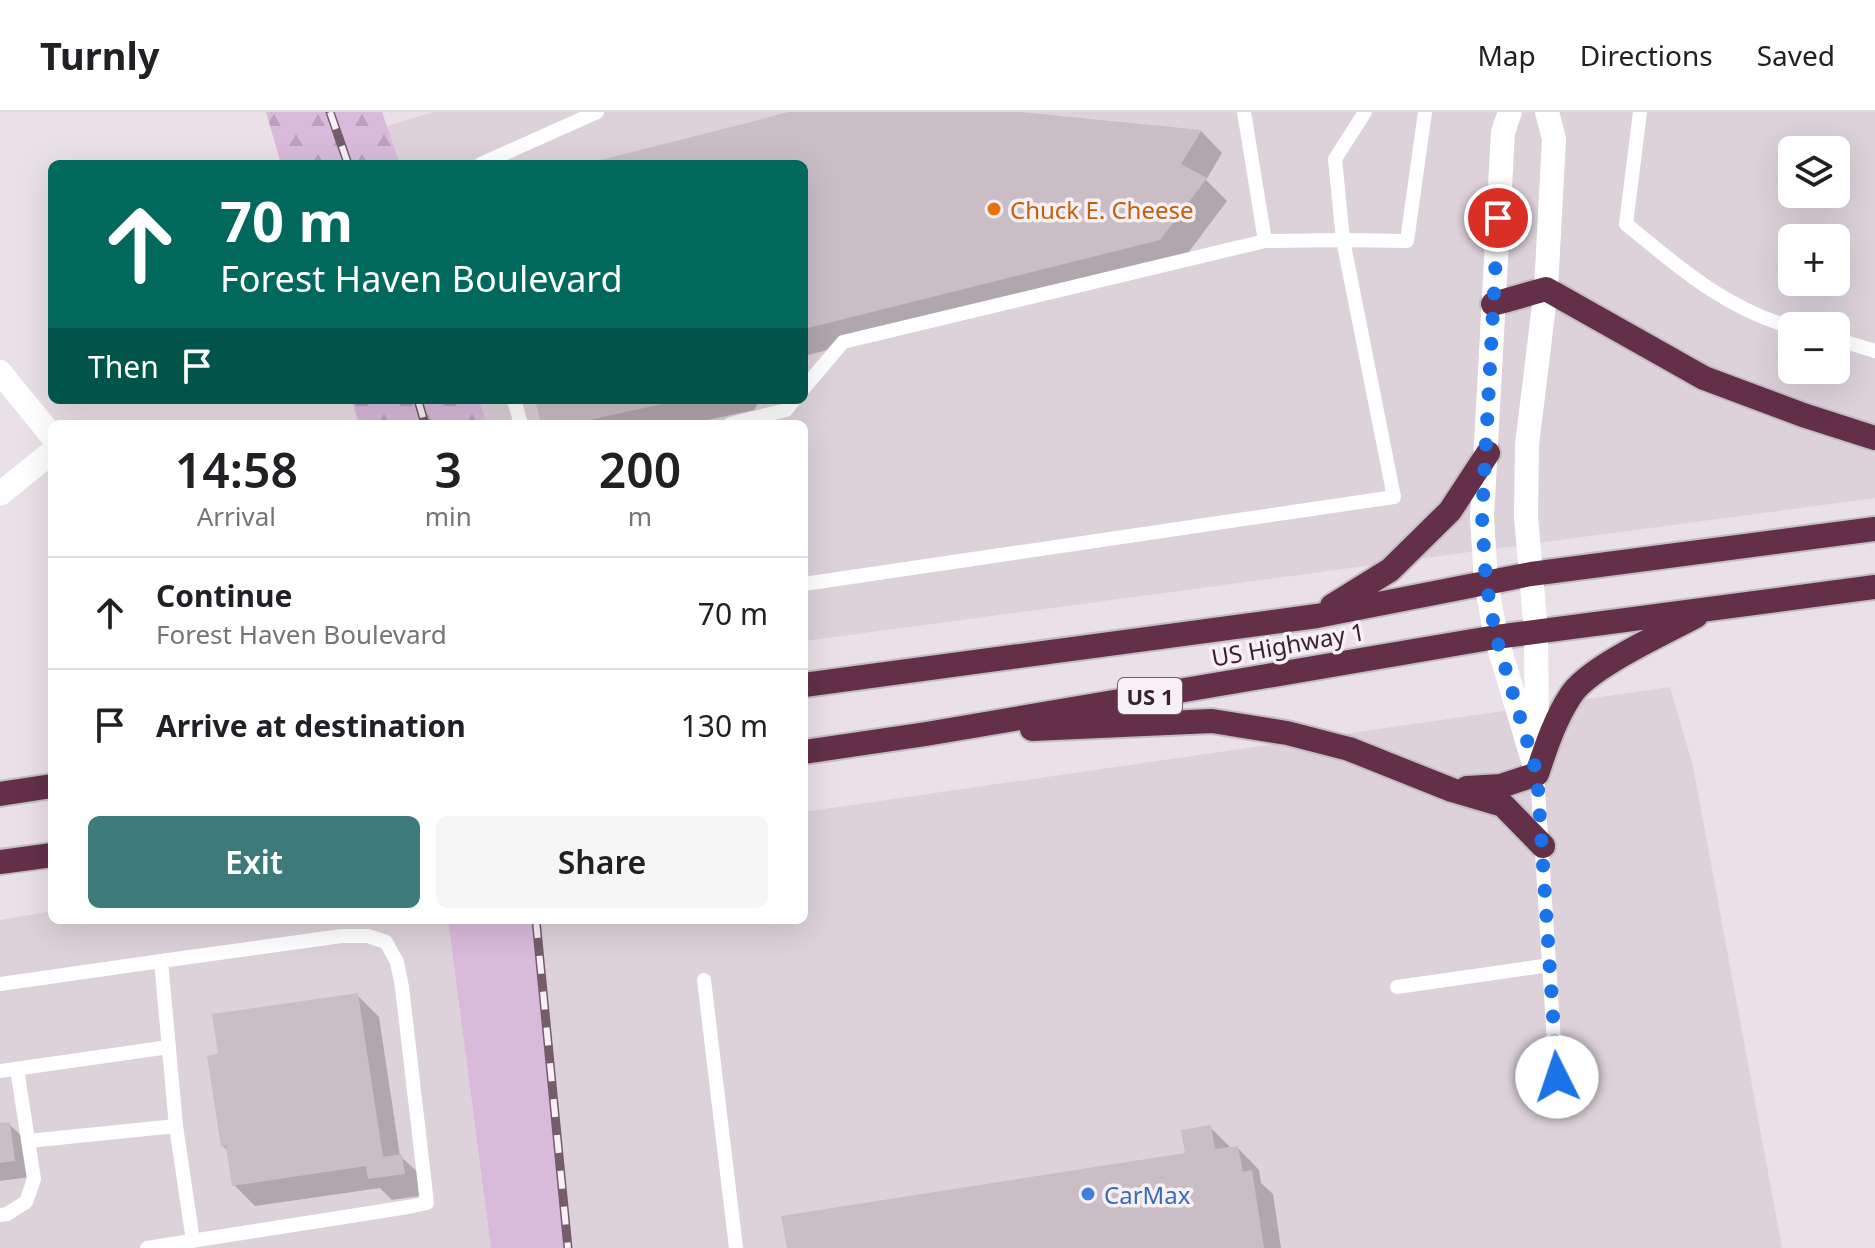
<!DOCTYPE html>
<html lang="en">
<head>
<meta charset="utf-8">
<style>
  :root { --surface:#fff; --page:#f6f6f6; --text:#202124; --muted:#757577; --line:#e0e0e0; --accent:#3d7a7a }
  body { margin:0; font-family:"Noto Sans",sans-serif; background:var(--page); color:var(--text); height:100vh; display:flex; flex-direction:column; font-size:30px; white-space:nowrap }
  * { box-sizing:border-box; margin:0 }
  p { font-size:26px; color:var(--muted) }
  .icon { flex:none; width:44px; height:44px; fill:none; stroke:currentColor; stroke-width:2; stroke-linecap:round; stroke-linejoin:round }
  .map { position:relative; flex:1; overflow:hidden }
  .details { position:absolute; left:48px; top:308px; width:760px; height:504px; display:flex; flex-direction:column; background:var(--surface); border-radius:12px; box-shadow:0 8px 32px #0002 }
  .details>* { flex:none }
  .guide { position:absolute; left:48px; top:48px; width:760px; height:244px; border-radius:12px; box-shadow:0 8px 32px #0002; background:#00695c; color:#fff; overflow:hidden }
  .fabs { position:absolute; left:1778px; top:24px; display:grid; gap:16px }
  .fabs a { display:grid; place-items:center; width:72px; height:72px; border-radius:12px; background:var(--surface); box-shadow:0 8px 32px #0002; font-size:40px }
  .pin { position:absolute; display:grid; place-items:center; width:68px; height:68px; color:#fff; margin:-34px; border:4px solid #fff; border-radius:50%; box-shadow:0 2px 8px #0007 }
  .me { position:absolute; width:88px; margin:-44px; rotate:356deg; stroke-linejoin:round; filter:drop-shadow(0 0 6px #0008) }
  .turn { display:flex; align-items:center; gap:28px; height:168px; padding:0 40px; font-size:36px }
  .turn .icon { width:104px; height:104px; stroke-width:2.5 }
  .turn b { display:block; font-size:56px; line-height:68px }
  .then { display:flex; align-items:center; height:76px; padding:0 40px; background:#0003; gap:16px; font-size:30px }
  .eta { display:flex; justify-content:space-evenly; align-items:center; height:136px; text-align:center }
  .eta b { font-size:48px; font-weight:600; line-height:56px }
  .action { display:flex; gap:16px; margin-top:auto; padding:16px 40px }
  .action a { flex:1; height:92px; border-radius:12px; background:var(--accent); color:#fff; font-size:32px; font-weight:600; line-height:92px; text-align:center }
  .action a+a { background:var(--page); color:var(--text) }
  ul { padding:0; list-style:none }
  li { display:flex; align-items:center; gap:24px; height:112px; padding:0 40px; border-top:2px solid var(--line) }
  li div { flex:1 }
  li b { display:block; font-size:30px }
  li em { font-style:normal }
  header { display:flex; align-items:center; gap:48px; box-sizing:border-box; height:112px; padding:0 40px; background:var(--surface); border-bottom:2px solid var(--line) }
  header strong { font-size:38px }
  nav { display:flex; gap:44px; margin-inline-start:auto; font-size:28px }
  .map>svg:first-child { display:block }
  .built { fill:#ddd1da; fill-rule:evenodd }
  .grass { fill:#dabada }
  .forest { fill:url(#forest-firs) }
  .shadow { fill:#0003 }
  .building { fill:#cabdc6 }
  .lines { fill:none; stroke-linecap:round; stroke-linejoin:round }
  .highway-casing { stroke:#c4bdc0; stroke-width:28 }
  .lane { stroke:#fff; stroke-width:14 }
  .street { stroke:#fff; stroke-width:24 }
  .highway { stroke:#633048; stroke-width:24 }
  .rail-casing { stroke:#755c69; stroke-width:9 }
  .rail { stroke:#f7f0f5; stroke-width:6; stroke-dasharray:18; stroke-linecap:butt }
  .route { stroke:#1a73e8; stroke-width:14; stroke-dasharray:0 25.2 }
  .food-dot { fill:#e8710a; stroke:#f7f0f5; stroke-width:3 }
  .shop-dot { fill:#3f7fe0; stroke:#f7f0f5; stroke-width:3 }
  .labels { text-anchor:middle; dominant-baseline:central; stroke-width:7; stroke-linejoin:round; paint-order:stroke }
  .shield { fill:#f7f0f5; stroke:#72606a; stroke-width:2 }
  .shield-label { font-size:22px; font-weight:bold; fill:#39222e }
  .food-label { font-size:24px; fill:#c56008; stroke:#f7f0f5; text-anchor:start }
  .street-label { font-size:24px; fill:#39222e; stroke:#f7f0f5 }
  .shop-label { font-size:24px; fill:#366cbe; stroke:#f7f0f5; text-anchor:start }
</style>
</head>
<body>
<header>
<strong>Turnly</strong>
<nav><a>Map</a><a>Directions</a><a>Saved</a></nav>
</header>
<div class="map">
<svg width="1875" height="1136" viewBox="0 0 1875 1136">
  <defs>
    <pattern id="forest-firs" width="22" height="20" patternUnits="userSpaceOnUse" patternTransform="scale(2)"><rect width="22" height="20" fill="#dabada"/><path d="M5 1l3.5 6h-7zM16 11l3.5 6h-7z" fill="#bca0bb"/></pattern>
  </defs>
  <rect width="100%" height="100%" fill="#eae0e7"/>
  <!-- built -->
  <path class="built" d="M433,0h1442v386l-1071,143v-217h-317l-8,-24h325v-236h-404l-13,-38zM1792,38h44v44h-44zM1792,126h44v44h-44zM1792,214h44v44h-44z
    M1670,575l23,79 89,482h-1213l-36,-328h271v-108z
    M52,799v9h396l43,328h-491v-328z"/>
  <!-- grass -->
  <path class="grass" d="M448,808h85l36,328h-78z"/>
  <!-- forest -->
  <path class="forest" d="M266,0h116l18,52h-119z
    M352,288h127l8,24h-128z"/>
  <!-- shadow -->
  <path class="shadow" d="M797,0h203l201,19 21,22 -16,27 21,21 -45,60 -378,95v-192h-211z
    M537,288h223l-6,10 -65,14h-146z
    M357,883l22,22 21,139 23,21 3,18 -34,5 -12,-12 -125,18 -21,-21 -6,-34 -5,-5 -2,-90z
    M9,1012l17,16 4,37 -30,4v-56z
    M1210,1015l22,22 6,-1 21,22 2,13 12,11 8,54h-492l398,-94z"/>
  <!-- building -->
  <path class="building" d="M789,0h231l182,18 -21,34 26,14 -47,62 -356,89v-165l-215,-1z
    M535,288h140l1,1 -105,23h-30z
    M358,881l25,164 19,-3 3,20 -37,5 -2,-13 -134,20 -6,-40 -5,1 -14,-91 11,-2 -6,-40z
    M10,1010l5,39 -15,2v-40z
    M1211,1013l4,24 23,-3 5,26 9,-2 12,78h-477l-6,-32 404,-63 -4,-23z"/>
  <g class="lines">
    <!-- highway casing -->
    <g class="highway-casing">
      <path id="highway" d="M1493,192l53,-15 158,89 99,37 72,23
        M1332,494l58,-36 60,-59 38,-58
        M804,573l513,-69 214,-42 344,-45
        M1032,617l180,-8 75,12 62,16 103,41 51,15 40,41
        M804,640l122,-18 570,-97 379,-50
        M1467,676l34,-2 36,-12c9,-27 18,-55 34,-79 18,-28 94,-62 125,-79
        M0,682l52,-8
        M0,750l52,-7"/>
    </g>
    <!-- lane -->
    <path class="lane" d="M1365,0l-30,47 8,81 64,1 18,-129
      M1640,0l-14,112c51,42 101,86 166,103
      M481,52l116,-52
      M1836,227l39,12
      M804,276l39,-46 422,-101
      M514,288l7,24
      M730,312l56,-14 8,-10
      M804,472l590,-87 -51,-257 -78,1 -21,-129
      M1537,662l21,331
      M704,868l32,268
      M0,872l161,-23
      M1397,875l153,-22
      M0,959l169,-24
      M28,1029l148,-15
      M0,1103l7,-1 19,-12 8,-23 -17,-110
      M147,1136c87,-13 174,-28 261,-41l19,-4 -25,-216 -5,-25 -11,-20 -18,-6h-26l-181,25 15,165 17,115"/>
    <!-- street -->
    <path class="street" d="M1510,0l-7,20 -21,385 4,65 10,55 41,137
      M0,260l52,64
      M0,382l52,-42
      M1537,632l-1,-112 -10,-116 1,-71 19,-156 8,-150 -7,-27"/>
    <!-- highway -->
    <use href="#highway" class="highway"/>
    <!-- rail casing -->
    <g class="rail-casing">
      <path id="rail" d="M330,0l18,52
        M418,288l7,24
        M536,808l32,328"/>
    </g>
    <!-- rail -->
    <use href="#rail" class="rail"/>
  </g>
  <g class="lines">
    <!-- route -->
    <path class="route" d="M1498,106l-16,299 4,65 10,55 41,137 20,303"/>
  </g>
  <!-- markers -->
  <circle class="food-dot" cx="994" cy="97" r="8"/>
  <circle class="shop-dot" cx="1088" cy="1082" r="8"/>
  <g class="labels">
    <!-- shield labels -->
    <rect class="shield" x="1118" y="566" width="64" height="36" rx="6"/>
    <g class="shield-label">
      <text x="1150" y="584">US 1</text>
    </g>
    <!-- food labels -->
    <g class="food-label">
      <text x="1010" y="97">Chuck E. Cheese</text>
    </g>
    <!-- street labels -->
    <g class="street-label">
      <text transform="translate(1288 532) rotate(-10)">US Highway 1</text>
    </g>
    <!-- shop labels -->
    <g class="shop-label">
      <text x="1104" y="1082">CarMax</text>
    </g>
  </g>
</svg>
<div class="fabs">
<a><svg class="icon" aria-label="layers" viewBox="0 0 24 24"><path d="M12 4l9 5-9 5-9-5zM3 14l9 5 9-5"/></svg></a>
<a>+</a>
<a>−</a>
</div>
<div class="pin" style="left:1498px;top:106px;background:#d93025"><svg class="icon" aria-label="arrive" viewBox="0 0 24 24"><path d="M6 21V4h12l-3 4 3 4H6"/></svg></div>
<svg class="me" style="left:1557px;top:965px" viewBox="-20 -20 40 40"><circle r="19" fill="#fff"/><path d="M0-13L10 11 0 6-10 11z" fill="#1a73e8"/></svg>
<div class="guide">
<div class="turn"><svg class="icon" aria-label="ahead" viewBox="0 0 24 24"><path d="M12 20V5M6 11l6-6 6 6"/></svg><div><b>70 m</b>Forest Haven Boulevard</div></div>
<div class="then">Then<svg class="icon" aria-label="arrive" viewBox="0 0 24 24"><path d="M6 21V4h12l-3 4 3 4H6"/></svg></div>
</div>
<section class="details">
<div class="eta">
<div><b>14:58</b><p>Arrival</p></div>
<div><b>3</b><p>min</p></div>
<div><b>200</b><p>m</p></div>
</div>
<ul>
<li><svg class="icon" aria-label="ahead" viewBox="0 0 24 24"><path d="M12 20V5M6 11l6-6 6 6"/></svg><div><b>Continue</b><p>Forest Haven Boulevard</p></div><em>70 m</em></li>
<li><svg class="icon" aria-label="arrive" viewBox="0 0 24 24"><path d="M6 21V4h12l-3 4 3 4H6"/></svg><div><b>Arrive at destination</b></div><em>130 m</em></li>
</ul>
<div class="action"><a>Exit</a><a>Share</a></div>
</section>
</div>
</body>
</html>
